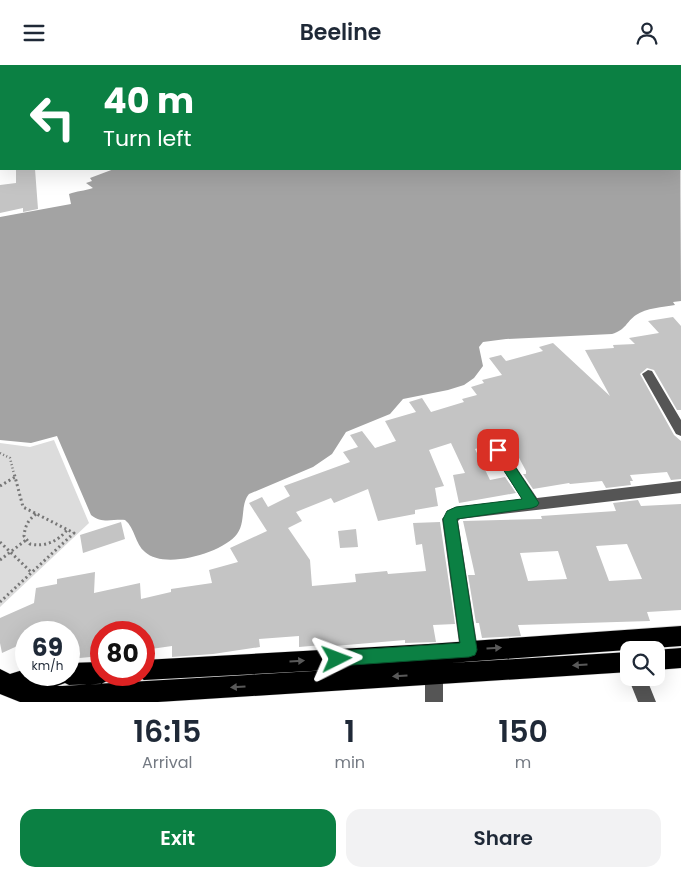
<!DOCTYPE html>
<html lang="en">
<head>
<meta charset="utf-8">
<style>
  :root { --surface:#fff; --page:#f2f2f3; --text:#1f2937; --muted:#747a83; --accent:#0b8043 }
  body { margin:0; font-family:Poppins,sans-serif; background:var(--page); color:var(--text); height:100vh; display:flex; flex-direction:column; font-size:19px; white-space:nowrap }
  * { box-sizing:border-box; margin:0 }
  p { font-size:16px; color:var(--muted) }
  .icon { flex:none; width:28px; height:28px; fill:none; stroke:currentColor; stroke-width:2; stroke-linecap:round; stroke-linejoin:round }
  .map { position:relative; height:637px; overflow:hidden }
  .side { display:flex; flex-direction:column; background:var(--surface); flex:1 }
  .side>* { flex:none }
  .top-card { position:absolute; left:0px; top:0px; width:681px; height:105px; box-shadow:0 5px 20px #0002; background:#0b8043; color:#fff; overflow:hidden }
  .controls { position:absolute; left:620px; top:576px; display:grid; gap:10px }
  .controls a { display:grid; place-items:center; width:45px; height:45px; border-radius:10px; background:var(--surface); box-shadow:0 5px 20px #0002; font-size:25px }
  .speed { position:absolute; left:15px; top:556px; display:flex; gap:10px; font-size:25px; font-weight:700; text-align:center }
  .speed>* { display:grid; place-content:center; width:65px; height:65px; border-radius:50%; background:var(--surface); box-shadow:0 5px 20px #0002; line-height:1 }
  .speed small { font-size:12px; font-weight:400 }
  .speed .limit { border:8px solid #d22; background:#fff; color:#111 }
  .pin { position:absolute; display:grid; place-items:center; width:42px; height:42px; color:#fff; margin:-21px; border-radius:10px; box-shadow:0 2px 8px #0006 }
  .me { position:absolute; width:55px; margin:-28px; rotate:87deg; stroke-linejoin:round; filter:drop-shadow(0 0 4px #0008) }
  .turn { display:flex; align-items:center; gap:18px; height:105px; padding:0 20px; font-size:22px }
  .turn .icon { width:65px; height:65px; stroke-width:2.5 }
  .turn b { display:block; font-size:35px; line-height:42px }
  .eta { display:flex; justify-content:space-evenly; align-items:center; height:85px; text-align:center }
  .eta b { font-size:30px; font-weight:600; line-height:35px }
  .button { display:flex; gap:10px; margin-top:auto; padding:10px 20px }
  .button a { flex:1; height:58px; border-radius:15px; background:var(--accent); color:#fff; font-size:20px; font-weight:600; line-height:58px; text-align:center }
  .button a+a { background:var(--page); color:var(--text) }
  header { display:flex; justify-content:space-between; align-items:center; height:65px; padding:0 20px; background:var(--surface); font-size:22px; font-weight:600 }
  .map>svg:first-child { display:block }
  .green { fill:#dcdcdc }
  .water { fill:#a3a3a3 }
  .building { fill:#c4c4c4; fill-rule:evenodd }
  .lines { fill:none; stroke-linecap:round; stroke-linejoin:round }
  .highway-casing { stroke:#dbdbdb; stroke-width:1 }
  .path-far1 { stroke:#777; stroke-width:2.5; stroke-dasharray:1 2.5; stroke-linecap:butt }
  .path { stroke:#777; stroke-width:3; stroke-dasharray:2 3; stroke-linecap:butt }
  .minor { fill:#555; fill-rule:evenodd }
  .highway { fill:#000; fill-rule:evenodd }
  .oneway { fill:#595959 }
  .route { fill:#0b8043; stroke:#07532c }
</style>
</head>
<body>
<header><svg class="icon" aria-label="menu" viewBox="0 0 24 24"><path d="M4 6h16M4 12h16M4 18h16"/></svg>Beeline<svg class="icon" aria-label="person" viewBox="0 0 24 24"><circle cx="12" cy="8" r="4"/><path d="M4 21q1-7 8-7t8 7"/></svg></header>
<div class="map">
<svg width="681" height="637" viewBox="0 0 681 637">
  <rect width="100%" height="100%" fill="#fff"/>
  <!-- green -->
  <path class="green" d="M54,375l35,83 -89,84v-164l30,4z"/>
  <!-- water -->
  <path class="water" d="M680,36l1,200 -8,1 2,3c-12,2 -29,3 -39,10 -10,7 -10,15 -24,19l-106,5 -23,3 -4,5 4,19 -9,12 -10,7 -16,5 -45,9 -13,15 -44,18 -14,22 -19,13 -64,27c-9,11 -3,28 -12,40 -14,19 -73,36 -92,18 -10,-8 -10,-24 -20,-32 -13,-1 -23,4 -34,-5l-34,-79 -26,7 -31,-3v-223l71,-13 -2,-10c8,-3 15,-3 24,-6l-7,-5 6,-2 -2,-3 24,-9h566z"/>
  <!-- building -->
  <path class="building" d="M16,104h19l3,40 -15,3v-4l-23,5v-28l16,-2z
    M673,252l8,9v84h-4l-23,-40 -7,-2 -7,6 34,61 7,6v38l-10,1 -4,-8 -37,3 3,6h-3l1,4 -25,3 -4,-7 -32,3 -1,-1 -36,6 -10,-15h3v-3l-17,-32 -34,10 15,31 15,-3 11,16 -57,10 -6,-28 12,-2 -14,-30 -22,7 15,36 -9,2 3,18 -23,4v4l-37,7 -10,-32 -34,14 -3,-5 -35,14 6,9 -14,7 22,32 2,26 44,-4 -1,-8 32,-3 1,3 38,-3 -4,-27 -6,1 -3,-22 27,-1 15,102 -22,1 3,17 -31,1v-3l-82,7 -1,-2 -23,2v-11l-40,3 1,8 -47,7 -41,3v-11l-28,4 1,-17h-44v23l-32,3v-26h-43v9l-24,11 -2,-10v-25l34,-15 2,-15 21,-4v-5l38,-7 -1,21 46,-10 1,16 30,-7v-3l41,-6 -3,-13 29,-8 -8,-14 37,-17 -18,-28 13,-6 6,10 22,-11 -6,-10 66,-24 -7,-10 15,-5 -8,-12 12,-4 13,17 21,-7 -11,-20 31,-9 -7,-10 13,-4 9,14 33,-10 -2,-3 15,-4 -6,-8 13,-4 -2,-3 20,-5 -13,-17 12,-3 5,6 37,-10 -4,-4 14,-4 57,53 -25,-46 29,-2 -1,-3 22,-1 -6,-6 30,-5 -11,-12z
    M638,435l3,6 40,-2v106l-34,2 3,9 -132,4 3,11 -39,2 -3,-15h-3l-8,-48h7l-12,-54 79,-2 -1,-3 75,-5 -3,-8zM627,479l15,35 -33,2 -13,-35zM558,486l9,28 -39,2 -8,-28z
    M121,457l4,17 -42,14 -3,-18z
    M356,464l2,18 -18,1 -2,-17z"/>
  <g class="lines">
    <!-- highway casing -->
    <g class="highway-casing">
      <path id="highway" d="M681,561v20l-231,17 179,-11v20l-471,30h-138l-20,-8v-25l10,5 16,-5v6h43v-12l32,-1v13h10l-2,5 -8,4 -32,1 -4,-2 -8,3h5l268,-16 -186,10 -9,-5h9v-15l284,-16z
        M681,583v20l-25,2 -1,-20z"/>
    </g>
    <!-- path-far1 -->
    <path class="path-far1" d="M0,388l10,5 4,16"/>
    <!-- path -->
    <path class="path" d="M0,421l15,-9
      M36,449c-8,6 -11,12 -12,22l6,8c15,3 27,-2 37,-14
      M0,477l31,30
      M0,495l26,-20
      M0,537l74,-69 -51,-26 -9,-34"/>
    <!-- minor -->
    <path class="minor" d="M453,0h6v1h-6z
      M680,23h1v4h-1z
      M0,85h1v4h-1z
      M648,305l4,1 29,49v16l-5,-2 -34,-60z
      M497,380l5,1 35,52 144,-17v12l-221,26 -2,2 20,129 -3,6 -6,2 -6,-2 -3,-6 -18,-131 9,-10 5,-2 66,-8 -32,-49 2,-4z
      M434,600l6,3 3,6v28h-18v-28l3,-6z
      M629,610v2h17l10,25h-18l-10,-25z"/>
    <!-- highway -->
    <use href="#highway" class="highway"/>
  </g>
  <!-- one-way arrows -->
  <defs><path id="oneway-solid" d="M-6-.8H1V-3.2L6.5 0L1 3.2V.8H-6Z" transform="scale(1.25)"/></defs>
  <g class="oneway">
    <use href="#oneway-solid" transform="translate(494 583) rotate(-4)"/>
    <use href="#oneway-solid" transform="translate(297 596) rotate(-3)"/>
    <use href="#oneway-solid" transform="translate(580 600) rotate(177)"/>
    <use href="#oneway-solid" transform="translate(400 611) rotate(176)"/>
    <use href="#oneway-solid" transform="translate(238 622) rotate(176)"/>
  </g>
  <!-- route -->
  <path class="route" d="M498,380l4,2 37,56 -2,3 -5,2 -75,11 20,131 -2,5 -6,2 -132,9 -6,-2 -2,-5 2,-6 6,-2 123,-8 -17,-124 4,-8 9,-4 66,-8 -31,-49 2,-3z"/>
</svg>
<div class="controls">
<a><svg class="icon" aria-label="search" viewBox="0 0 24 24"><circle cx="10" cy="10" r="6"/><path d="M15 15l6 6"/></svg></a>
</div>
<div class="speed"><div>69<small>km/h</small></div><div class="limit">80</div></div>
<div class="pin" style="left:498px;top:385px;background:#d93025"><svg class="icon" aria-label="arrive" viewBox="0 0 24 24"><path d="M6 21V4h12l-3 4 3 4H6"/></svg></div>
<svg class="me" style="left:337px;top:594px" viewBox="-20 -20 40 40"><path d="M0-17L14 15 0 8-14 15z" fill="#0b8043" stroke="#fff" stroke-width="4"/></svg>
<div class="top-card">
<div class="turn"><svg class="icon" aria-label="left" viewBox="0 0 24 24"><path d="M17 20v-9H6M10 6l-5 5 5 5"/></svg><div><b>40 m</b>Turn left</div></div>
</div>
</div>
<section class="side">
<div class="eta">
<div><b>16:15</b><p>Arrival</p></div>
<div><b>1</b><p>min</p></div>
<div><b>150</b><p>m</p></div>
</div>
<div class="button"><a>Exit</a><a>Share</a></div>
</section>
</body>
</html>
